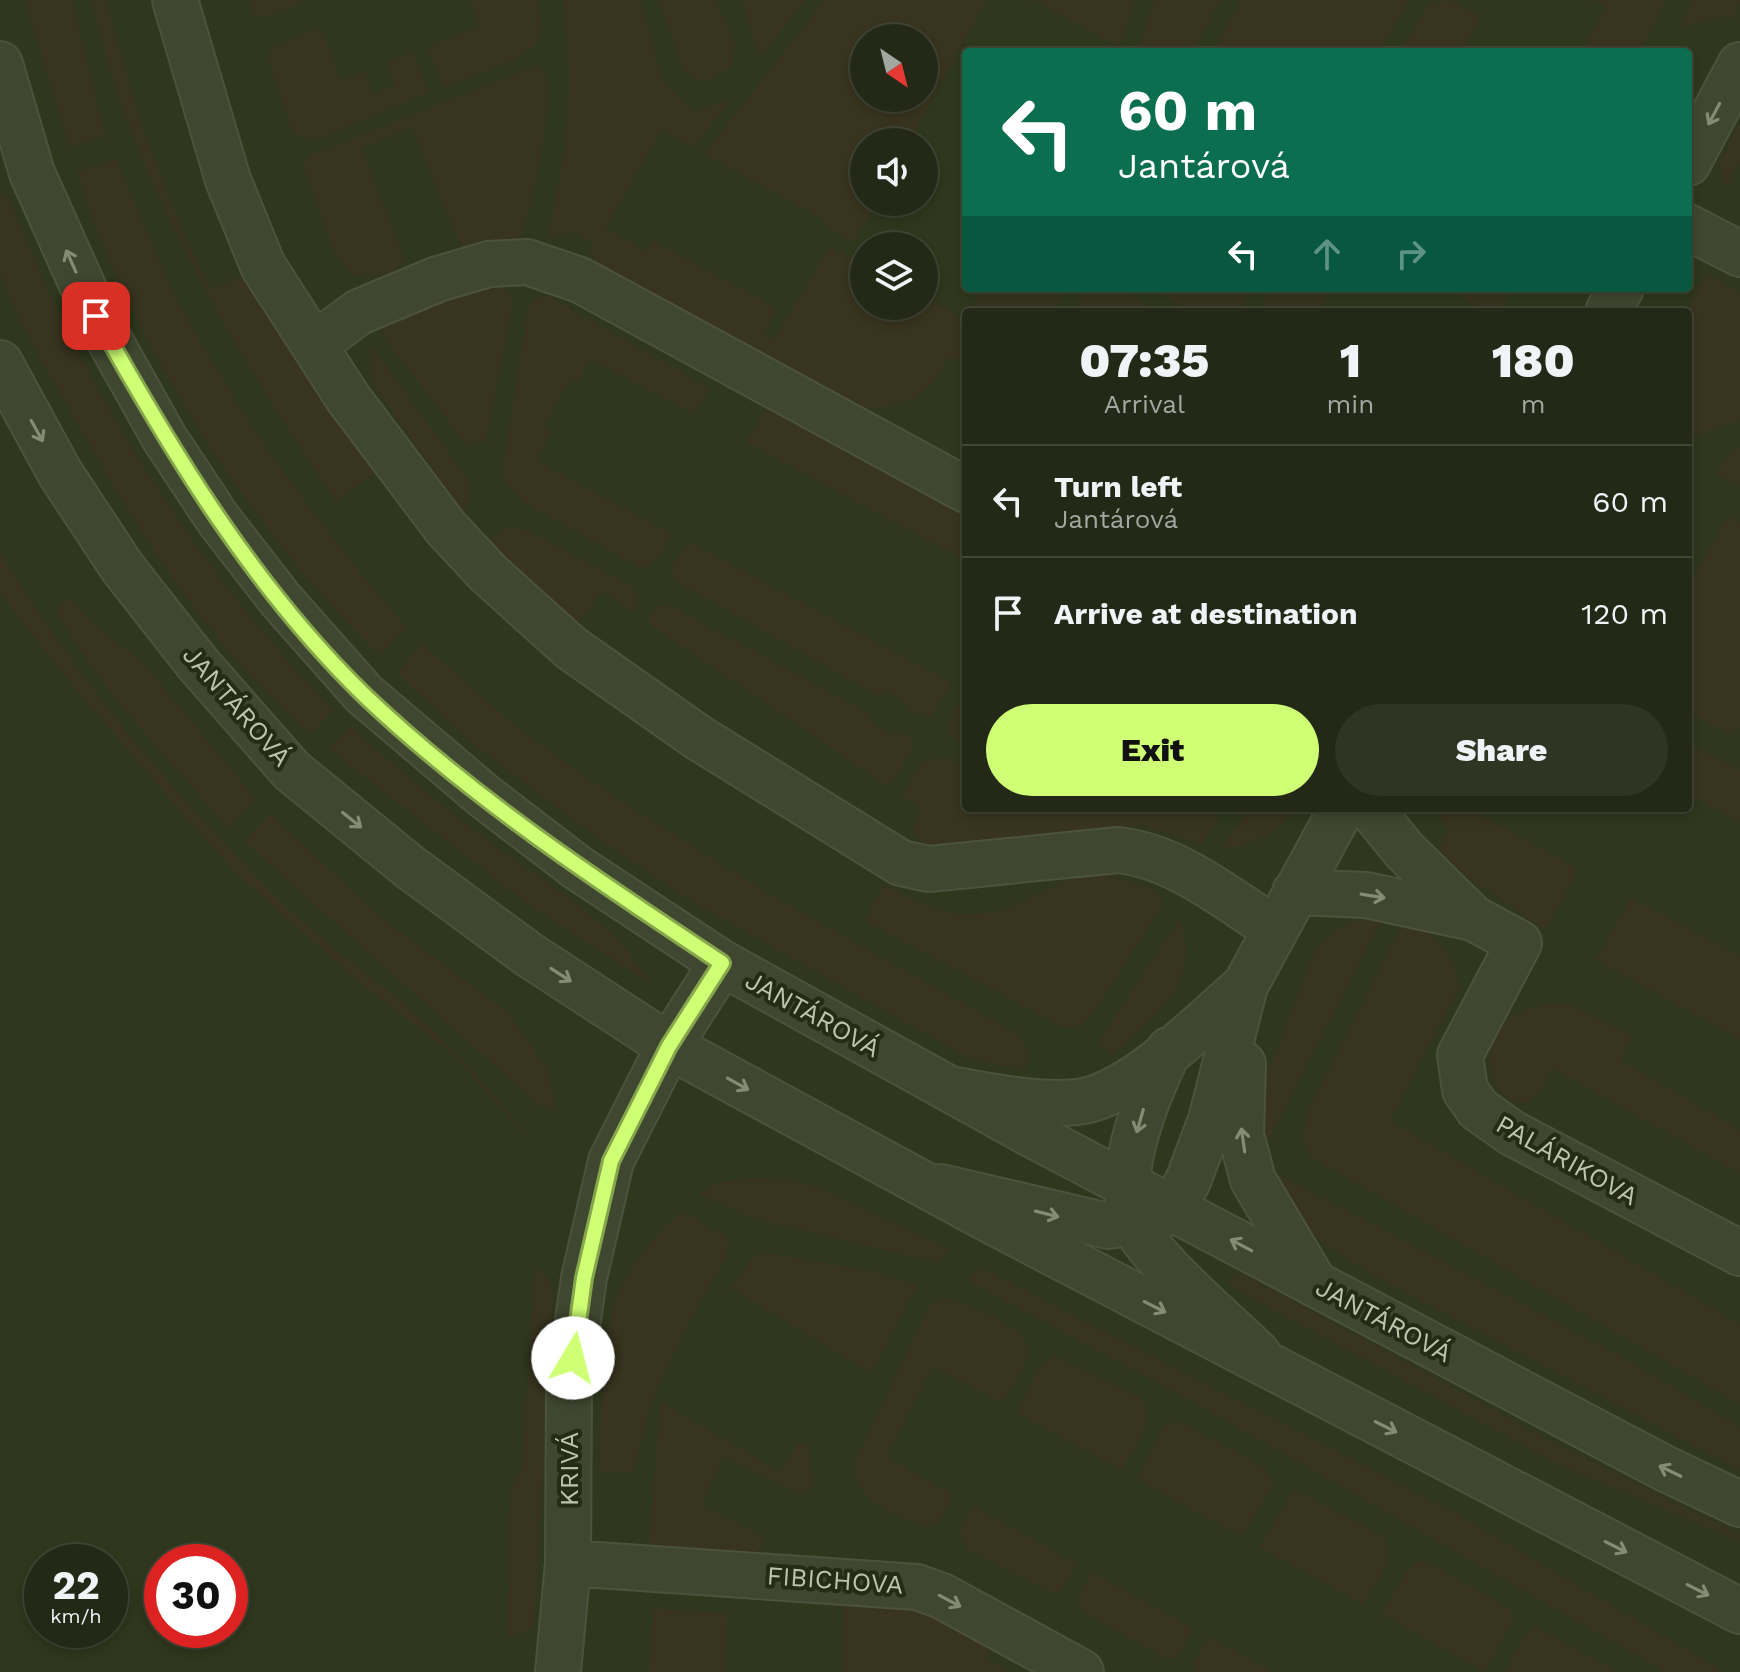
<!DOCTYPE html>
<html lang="en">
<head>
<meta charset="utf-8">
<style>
  :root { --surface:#232916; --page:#2f3523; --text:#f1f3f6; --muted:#a3a6a1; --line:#404535; --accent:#ceff75 }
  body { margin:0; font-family:"Work Sans",sans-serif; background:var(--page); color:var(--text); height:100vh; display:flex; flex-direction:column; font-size:30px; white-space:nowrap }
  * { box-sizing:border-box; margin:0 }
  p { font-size:26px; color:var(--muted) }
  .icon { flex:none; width:44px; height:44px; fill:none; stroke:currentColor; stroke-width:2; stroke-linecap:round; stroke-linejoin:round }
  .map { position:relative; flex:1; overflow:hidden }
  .panel { position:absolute; left:962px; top:308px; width:730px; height:504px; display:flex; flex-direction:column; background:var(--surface); border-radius:8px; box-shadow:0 4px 12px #0003,0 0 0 2px var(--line) }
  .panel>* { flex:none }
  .guide { position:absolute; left:962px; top:48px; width:730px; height:244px; border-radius:8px; box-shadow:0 4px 12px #0003,0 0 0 2px var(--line); background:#0b6e4f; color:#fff; overflow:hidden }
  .needle { width:52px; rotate:145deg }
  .fabs { position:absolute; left:850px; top:24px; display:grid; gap:16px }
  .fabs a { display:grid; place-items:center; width:88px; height:88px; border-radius:50%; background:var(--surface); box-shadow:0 4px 12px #0003,0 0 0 2px var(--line); font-size:40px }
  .speed { position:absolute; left:24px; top:1544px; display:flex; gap:16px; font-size:40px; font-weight:700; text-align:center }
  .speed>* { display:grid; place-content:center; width:104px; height:104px; border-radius:50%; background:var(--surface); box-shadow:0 4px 12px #0003,0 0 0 2px var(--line); line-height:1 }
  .speed small { font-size:20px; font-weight:400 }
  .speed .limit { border:12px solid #d22; background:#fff; color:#111 }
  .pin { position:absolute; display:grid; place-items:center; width:68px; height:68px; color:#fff; margin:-34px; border-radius:16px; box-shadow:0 4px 12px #0006 }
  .me { position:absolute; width:88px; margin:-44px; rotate:8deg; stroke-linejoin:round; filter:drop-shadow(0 0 6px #0008) }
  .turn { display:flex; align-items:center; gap:28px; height:168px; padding:0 24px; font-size:36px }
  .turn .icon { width:104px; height:104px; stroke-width:2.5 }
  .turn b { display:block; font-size:56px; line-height:68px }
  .lanes { display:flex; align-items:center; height:76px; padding:0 24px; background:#0003; justify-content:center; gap:40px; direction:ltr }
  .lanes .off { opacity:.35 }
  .eta { display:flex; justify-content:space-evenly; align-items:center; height:136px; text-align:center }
  .eta b { font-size:48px; font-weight:800; line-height:56px }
  .cta { display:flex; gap:16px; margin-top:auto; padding:16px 24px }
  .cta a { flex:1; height:92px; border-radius:48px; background:var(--accent); color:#111; font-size:32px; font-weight:800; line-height:92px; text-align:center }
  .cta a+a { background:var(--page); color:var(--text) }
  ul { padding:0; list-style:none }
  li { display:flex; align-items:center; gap:24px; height:112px; padding:0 24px; border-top:2px solid var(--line) }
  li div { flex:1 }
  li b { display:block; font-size:30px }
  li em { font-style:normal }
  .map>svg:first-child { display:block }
  .green { fill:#38341f; fill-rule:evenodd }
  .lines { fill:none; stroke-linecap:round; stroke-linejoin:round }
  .minor-casing { stroke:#4b533d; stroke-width:48 }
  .tertiary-casing { stroke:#4b533d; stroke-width:48 }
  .minor { stroke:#404730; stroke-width:44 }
  .tertiary { stroke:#404730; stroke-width:44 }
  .oneway { stroke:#848c73 }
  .route-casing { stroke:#86a64c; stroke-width:20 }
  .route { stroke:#ceff75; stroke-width:14 }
  .labels { text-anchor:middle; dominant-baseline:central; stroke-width:8; stroke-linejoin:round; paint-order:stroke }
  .street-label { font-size:26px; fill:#bbc5aa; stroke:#242b16 }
</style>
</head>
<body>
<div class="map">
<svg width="1740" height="1672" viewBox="0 0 1740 1672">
  <rect width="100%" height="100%" fill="#2f371d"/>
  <!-- green -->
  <path class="green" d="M25,0h47l33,136 -35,11z
    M92,0h14c24,98 59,200 105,290l35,-16 67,111 61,89 -38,27c-105,-156 -202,-316 -244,-501z
    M250,0h59l-45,18 -9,-4z
    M470,0h67c2,12 6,26 2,38 -7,21 -74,40 -95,49l-16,-40 52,-21z
    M563,0h77l22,81 31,30 39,-12 -39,48 -32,-17 -56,98 41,23 7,-10 124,68 -13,24 10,6 56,-92 34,18v41h60v-9l42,23v45l-13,-8 -7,2c-11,36 -45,48 -79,50l-266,-141 -11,-15 3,-10 -21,-12 -25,9c20,-90 29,-148 16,-240z
    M658,0h57l20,44 -4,23 -26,15 -14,-4 -7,-9z
    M742,0h63l-45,58z
    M825,0h161l-77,142h-45v60h12l-22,40 -31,-17 2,-5 -121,-66zM864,38h60v60h-60z
    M1034,0h101l-16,47z
    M1155,0h65l-27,52h-51l-4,-2z
    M1241,0h168l-30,52h-166z
    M1450,0l31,16 -20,36h-60l27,-48z
    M1594,0h71l-25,52h-52l-5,-3 23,-42z
    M1694,0h46l-5,19 -7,-4 -48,13z
    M320,27l21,53 23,-9 9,22 22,-8 -8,-23 25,-10 17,40 -110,47c-12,3 -18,-1 -27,-9l-24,-72 6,-11z
    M537,65l9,7c7,42 -14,129 -27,170l-50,7 -10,-8 -47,-114 -51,21 42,109 -1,7 -12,10 -37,2 -18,-24 -31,-85 2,-10z
    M1740,122v38l-15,29 -5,-25z
    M116,159c22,50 41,103 66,150 62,115 139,220 224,318l-26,29c-127,-123 -250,-315 -303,-484z
    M7,194c75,192 183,368 326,516l-22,24c-103,-88 -172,-202 -238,-319 -25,-44 -55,-92 -72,-140 -1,-22 -1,-56 -1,-79z
    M1707,274l33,19v127l-52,18 -1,-126z
    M489,285l19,6 4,9 -2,18 -23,116 -4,8 -16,3 -78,-101 -7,-14 -1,-11z
    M982,288h83l-13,24h-69l-11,-5z
    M1087,288h32l40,24h-85z
    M1151,288h102l-14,24h-48z
    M1271,288h61l-14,24h-60z
    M1451,288h62l-16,24 -23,-7z
    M546,295l158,90 4,6 -13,23 -105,-55 -13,25 -9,-4 -24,47 7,5 -15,29 136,73c-8,14 -15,34 -33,33l-117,-66 -16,-18 -3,-14 25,-160 6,-9z
    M372,346l94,131 5,9 -6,28 -88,-124 -7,-25z
    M771,411l195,106v44l-219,-119 16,-29z
    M1740,447v39l-24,-12 14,-22z
    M1728,516l12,6v206l-11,6 -41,-22v-124z
    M513,528l14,2 104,56 7,11 -4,16 -31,-22 -26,32 -14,-8 -74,-74 15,-12z
    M689,542l263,141 -21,34 -22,-6 2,-6 -26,-14 -4,6 -207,-117 -2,-15z
    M0,553c81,131 179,249 290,357 37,36 82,66 121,100 49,44 91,92 131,143l-89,-98 -95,-74 -116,-102 -41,-44 -123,-143 -78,-99z
    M69,598l26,28 47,36 114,137 -28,29c-57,-67 -129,-139 -171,-216l3,-9z
    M669,605l201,109 -4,6 29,16 4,-5 11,6 3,11 -24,39 -242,-165 10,-16z
    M422,644l95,84 102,72 146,92 249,140c12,12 17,21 11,38l-54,-11 -281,-159 -96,-65 -123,-93 -74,-69z
    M965,690h1v54l-15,-9 -3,-12z
    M350,727c44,38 87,76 133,110 59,46 131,82 169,148l-129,-85 -194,-151z
    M1688,744l52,26v52l-52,-28z
    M945,758l21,8v42h247l6,10 -18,26 -62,-19 -110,16 -100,4 -8,-3 -8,-13 8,-21 -19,-12 20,-34z
    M1249,808h48c-14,21 -49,40 -75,40z
    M1434,808h34l110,61 -32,61 -111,-75 14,-24z
    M271,814l106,101 130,97 40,56 10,45 -18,-8 -295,-264z
    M1097,873l55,15 10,11v7l-74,114 -10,7 -13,1 -201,-108 21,-35c39,23 80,40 125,22 29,-11 54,-30 87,-34z
    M1631,898l109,58v83l-144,-79z
    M1382,918l-113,221 -10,-6 7,-54 51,-133 31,-24z
    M1179,919c25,62 -25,98 -66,135l-13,-8v-6z
    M1405,919c30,15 48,35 54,68l-69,134 350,203v80l-429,-247 -8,-20 4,-23z
    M1542,1004h26l65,32 -13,24 120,70v43l-188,-105c-5,8 -9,20 -15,27 -35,35 -88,-65 5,-91z
    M1263,1166l352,187 125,74v43l-374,-199 -59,-39z
    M750,1178l36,1 34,9 129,61 -10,14 -184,-44 -56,-25 21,-12z
    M682,1211l46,27 -2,18c-39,73 -81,134 -91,217l-35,-2c1,-50 1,-124 17,-172 12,-36 37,-63 65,-88z
    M762,1252l114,20 41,14 -46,87 -140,-85 20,-28z
    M535,1267l15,14 3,14 -19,328 -7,8 -20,7 4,-149 11,-20z
    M976,1269h7l467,241 274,162h-58l-467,-267 -225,-121 -5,-4z
    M1235,1274l12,2 300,163 193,95v7l-176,-74 -327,-177 -9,-10z
    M950,1298c20,10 83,28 77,55 -3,16 -17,35 -25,50l-69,-37 -47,91 67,38 -14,27 -12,6c-32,-14 -73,-23 -72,-66l74,-155 8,-8z
    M1054,1356l85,41c20,22 -6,51 -18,73l-103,-57 21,-45z
    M661,1402l119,70 19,-29 9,2 6,38 -1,5 -13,6 -77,-37 -22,48 64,32 -8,19 -109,-5z
    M1171,1423h12l82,45 8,15 -31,54 -105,-58 25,-50z
    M1298,1491l85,45c15,22 -8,48 -20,68l-103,-57 30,-52z
    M972,1506l104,57 -18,32 -91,-46 -7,-16z
    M1418,1561l14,4 77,43 5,8 -29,56 -103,-58 24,-42z
    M1091,1572l103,57 -17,29 -10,1 -85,-48 -3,-12z
    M844,1600l92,8 1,10 40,20h19l-10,20 24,14h-168z
    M653,1609l74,4 -2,59h-76z
    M1535,1627l83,45h-114l21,-37z
    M1209,1637l63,35h-77l-1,-9z"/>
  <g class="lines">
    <!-- minor casing -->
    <g class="minor-casing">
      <path id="minor" d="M175,0l53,180 35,86 85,132 98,130 42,45 83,75 128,90 202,125 28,6 189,-19c58,6 108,48 157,79
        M1688,163l52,-98
        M1688,227l52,27
        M1608,312l13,-24
        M314,345l45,-33 79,-33 51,-15 38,-2 53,18 386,210
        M1370,808l34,42 69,68 46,25 -59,112 5,35 13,19 34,24 228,120
        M1295,892l71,3 107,23
        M1169,1050c-21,44 -57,127 -34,176 18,35 92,98 123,128
        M1243,1064l-2,71 12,45 62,104
        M955,1090c40,7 82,16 123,12 56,-7 125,-81 167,-116
        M941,1187l167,39 46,-7 18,-10 16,-28 23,-61 34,-134 97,-178
        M568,1563l349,24 25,9 139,76
        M558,1672l10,-109 1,-179 15,-106 27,-117 58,-115 53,-83"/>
    </g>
    <!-- tertiary casing -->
    <g class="tertiary-casing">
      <path id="tertiary" d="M0,64l32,109 64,143 69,123 53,80 62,80 84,95 120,102 94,72 144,95 307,170 637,336 74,35
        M0,363l60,110 62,94 76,97 94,107 119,97 117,86 141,92 315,171 756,394"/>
    </g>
    <!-- minor -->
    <use href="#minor" class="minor"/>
    <!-- tertiary -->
    <use href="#tertiary" class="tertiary"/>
  </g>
  <!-- one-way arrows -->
  <defs><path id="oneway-shaft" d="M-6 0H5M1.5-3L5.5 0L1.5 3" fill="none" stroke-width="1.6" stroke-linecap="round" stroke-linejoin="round" transform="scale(2)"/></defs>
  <g class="oneway">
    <use href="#oneway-shaft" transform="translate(1714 114) rotate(118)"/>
    <use href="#oneway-shaft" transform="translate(71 261) rotate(-114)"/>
    <use href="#oneway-shaft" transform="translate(37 431) rotate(61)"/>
    <use href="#oneway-shaft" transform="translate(352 820) rotate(39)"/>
    <use href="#oneway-shaft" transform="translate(1373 896) rotate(9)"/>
    <use href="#oneway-shaft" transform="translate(561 975) rotate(33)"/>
    <use href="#oneway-shaft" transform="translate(738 1084) rotate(29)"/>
    <use href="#oneway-shaft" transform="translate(1140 1121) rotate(106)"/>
    <use href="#oneway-shaft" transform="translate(1243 1140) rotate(-98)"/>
    <use href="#oneway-shaft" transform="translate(1047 1214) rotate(14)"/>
    <use href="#oneway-shaft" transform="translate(1241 1245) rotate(-152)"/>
    <use href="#oneway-shaft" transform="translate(1155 1307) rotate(27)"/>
    <use href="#oneway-shaft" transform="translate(1386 1427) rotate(27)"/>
    <use href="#oneway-shaft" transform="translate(1670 1471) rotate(-154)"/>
    <use href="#oneway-shaft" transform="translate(1616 1547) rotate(27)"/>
    <use href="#oneway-shaft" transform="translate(1698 1590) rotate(27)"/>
    <use href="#oneway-shaft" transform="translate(950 1601) rotate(28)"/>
  </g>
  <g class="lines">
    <!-- route casing -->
    <g class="route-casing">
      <path id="route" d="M96,316c74,133 157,271 268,379 108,103 234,186 358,268l-53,83 -58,115 -27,117 -11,80"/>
    </g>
    <!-- route -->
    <use href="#route" class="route"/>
  </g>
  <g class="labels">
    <!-- street labels -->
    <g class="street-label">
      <text transform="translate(237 706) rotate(49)">JANTÁROVÁ</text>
      <text transform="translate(813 1014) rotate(29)">JANTÁROVÁ</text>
      <text transform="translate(1567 1160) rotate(29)">PALÁRIKOVA</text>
      <text transform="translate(1384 1320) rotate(28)">JANTÁROVÁ</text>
      <text transform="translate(569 1469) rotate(-90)">KRIVÁ</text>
      <text transform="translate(835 1580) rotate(4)">FIBICHOVA</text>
    </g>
  </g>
</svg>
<div class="fabs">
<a><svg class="needle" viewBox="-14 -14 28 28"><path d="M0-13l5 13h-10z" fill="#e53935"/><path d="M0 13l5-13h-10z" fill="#a3a6a1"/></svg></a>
<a><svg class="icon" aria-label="sound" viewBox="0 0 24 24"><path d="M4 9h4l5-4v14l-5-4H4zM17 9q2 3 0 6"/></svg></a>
<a><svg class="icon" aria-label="layers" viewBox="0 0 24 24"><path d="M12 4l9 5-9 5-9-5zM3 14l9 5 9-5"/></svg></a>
</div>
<div class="speed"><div>22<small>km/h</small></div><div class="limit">30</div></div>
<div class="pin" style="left:96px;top:316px;background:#d93025"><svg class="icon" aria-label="arrive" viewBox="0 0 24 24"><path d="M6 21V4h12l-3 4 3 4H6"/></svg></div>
<svg class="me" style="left:573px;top:1358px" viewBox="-20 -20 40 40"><circle r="19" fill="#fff"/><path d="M0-13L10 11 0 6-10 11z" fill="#ceff75"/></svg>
<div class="guide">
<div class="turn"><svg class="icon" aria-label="left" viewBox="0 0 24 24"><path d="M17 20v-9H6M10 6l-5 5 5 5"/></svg><div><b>60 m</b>Jantárová</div></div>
<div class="lanes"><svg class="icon" aria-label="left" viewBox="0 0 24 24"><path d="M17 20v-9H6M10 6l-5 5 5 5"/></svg><svg class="icon off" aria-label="ahead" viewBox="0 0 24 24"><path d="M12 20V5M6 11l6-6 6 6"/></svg><svg class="icon off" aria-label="right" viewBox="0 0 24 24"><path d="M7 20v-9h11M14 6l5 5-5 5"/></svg></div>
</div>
<section class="panel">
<div class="eta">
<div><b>07:35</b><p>Arrival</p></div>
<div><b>1</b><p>min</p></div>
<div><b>180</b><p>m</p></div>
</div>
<ul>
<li><svg class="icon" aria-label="left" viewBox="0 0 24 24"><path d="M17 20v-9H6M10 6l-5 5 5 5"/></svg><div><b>Turn left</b><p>Jantárová</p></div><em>60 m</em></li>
<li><svg class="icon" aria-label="arrive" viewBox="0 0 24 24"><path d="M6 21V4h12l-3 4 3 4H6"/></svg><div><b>Arrive at destination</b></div><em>120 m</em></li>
</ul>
<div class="cta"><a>Exit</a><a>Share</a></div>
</section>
</div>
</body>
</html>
